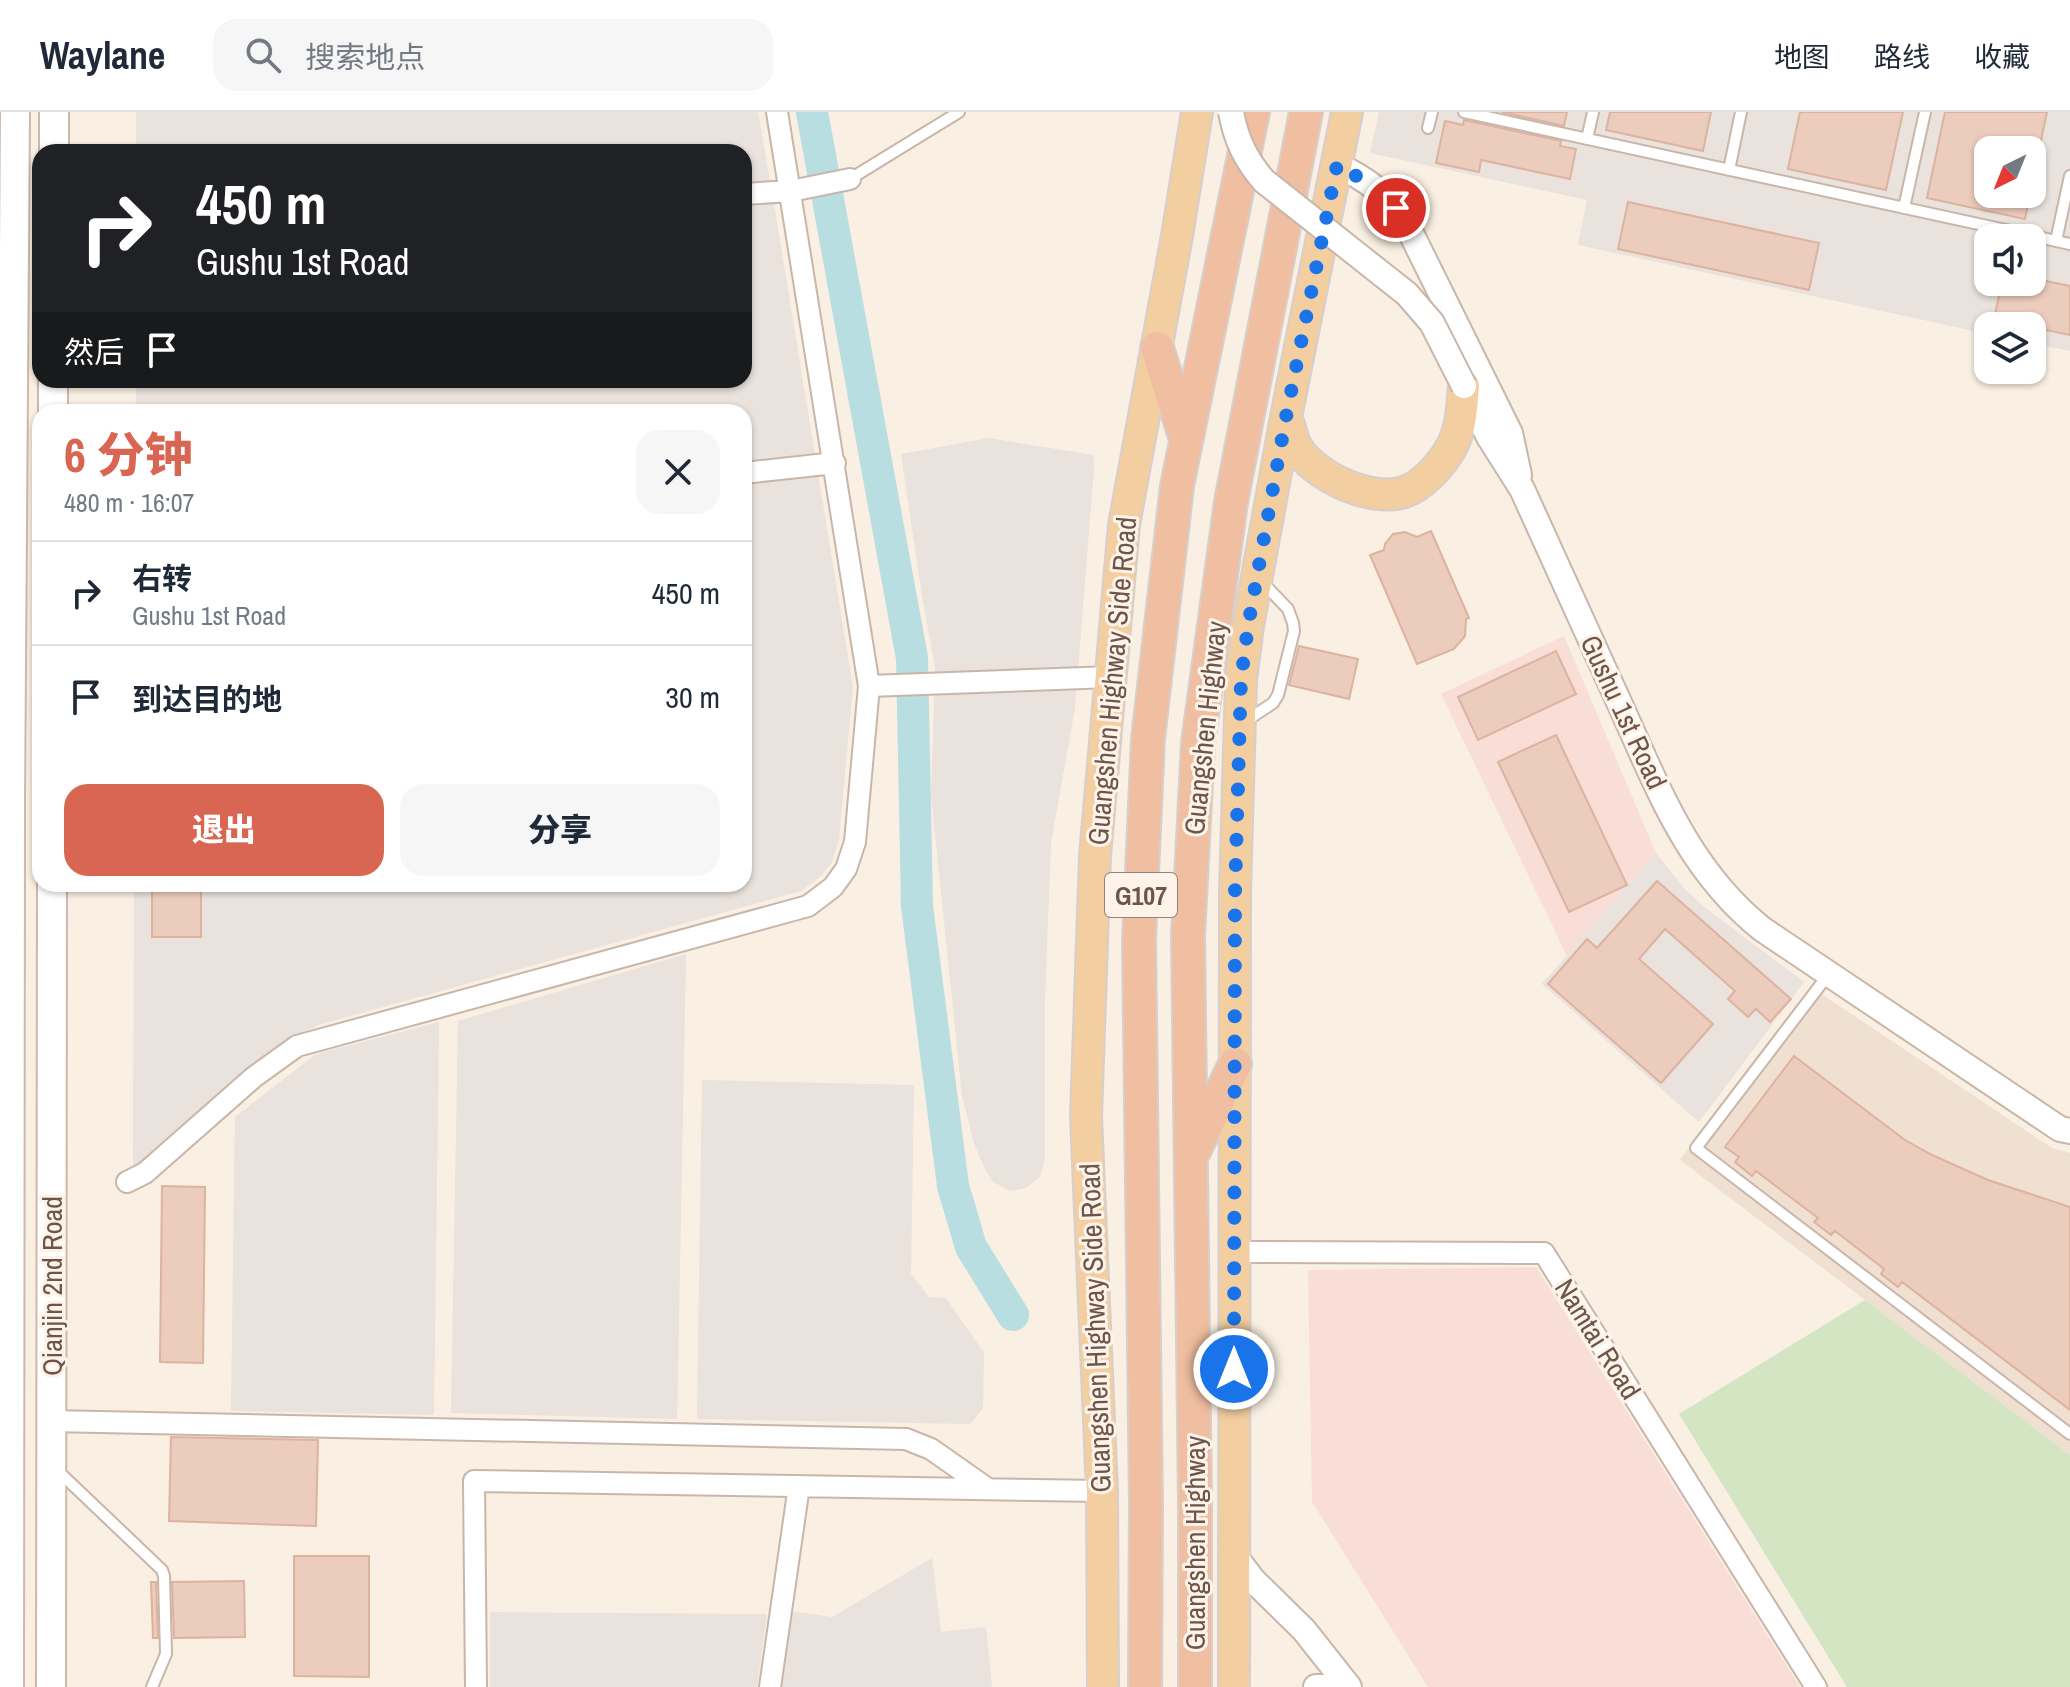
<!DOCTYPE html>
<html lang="zh">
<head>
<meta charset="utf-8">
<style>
  :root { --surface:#fff; --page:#f6f6f7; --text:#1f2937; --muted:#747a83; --line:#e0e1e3; --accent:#d86652 }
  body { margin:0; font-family:"Archivo Narrow","Noto Sans SC",sans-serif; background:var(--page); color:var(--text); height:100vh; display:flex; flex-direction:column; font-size:30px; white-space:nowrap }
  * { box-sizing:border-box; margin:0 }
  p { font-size:26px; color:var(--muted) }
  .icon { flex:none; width:44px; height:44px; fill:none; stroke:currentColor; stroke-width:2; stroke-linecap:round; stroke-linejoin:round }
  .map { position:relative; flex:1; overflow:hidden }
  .panel { position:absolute; left:32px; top:292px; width:720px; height:488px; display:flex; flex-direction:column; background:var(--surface); border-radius:24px; box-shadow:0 2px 6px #0004 }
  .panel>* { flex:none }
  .hud { position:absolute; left:32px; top:32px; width:720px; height:244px; border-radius:24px; box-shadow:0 2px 6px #0004; background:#202124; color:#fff; overflow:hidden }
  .needle { width:52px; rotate:223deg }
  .buttons { position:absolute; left:1974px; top:24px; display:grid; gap:16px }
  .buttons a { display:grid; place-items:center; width:72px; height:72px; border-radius:16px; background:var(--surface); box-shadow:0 2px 6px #0004; font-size:40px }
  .pin { position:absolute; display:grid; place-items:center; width:68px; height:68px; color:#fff; margin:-34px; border:4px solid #fff; border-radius:50%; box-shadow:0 2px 8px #0007 }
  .me { position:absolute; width:88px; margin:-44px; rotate:0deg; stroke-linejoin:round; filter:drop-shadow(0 0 6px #0008) }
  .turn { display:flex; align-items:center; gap:28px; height:168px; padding:0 32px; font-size:36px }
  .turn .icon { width:104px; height:104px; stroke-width:2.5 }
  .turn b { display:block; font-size:56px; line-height:68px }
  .then { display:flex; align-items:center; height:76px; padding:0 32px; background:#0003; gap:16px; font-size:30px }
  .round { display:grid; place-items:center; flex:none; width:84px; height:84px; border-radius:24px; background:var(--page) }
  .head { display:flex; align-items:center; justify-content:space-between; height:136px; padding:0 32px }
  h1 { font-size:48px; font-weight:800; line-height:60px; color:var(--accent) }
  .cta { display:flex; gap:16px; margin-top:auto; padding:16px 32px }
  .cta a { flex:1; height:92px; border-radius:24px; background:var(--accent); color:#fff; font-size:32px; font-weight:800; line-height:92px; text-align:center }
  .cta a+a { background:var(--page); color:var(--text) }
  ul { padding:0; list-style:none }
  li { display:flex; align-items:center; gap:24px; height:104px; padding:0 32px; border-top:2px solid var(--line) }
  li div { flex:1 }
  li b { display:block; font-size:30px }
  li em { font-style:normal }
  header { display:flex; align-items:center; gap:48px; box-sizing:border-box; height:112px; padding:0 40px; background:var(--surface); border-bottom:2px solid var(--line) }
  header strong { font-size:38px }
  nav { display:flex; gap:44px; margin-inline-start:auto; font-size:28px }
  .search { width:560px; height:72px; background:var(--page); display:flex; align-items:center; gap:20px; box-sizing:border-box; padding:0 28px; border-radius:24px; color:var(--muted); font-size:30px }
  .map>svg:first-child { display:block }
  .residential { fill:#f0e0d1 }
  .commercial { fill:#f9ded7 }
  .industrial { fill:#e9e2dd; fill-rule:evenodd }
  .green { fill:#d3e5c3 }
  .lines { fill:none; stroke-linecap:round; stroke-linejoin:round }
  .river { stroke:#b9dee1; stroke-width:32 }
  .building { fill:#ecccbd; stroke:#ddb29f; stroke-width:2 }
  .service-casing { stroke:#c9b6aa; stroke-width:14 }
  .minor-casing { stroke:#c9b6aa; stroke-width:24 }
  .tertiary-casing { stroke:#c9b6aa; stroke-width:28 }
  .secondary-casing { stroke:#ceb8ab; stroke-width:32 }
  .primary-casing { stroke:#d6cfcd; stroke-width:34 }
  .trunk-casing { stroke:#d6cfcd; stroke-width:36 }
  .service { stroke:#fff; stroke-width:10 }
  .minor { stroke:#fff; stroke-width:20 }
  .tertiary { stroke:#fff; stroke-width:24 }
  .secondary { stroke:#fff; stroke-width:28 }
  .primary { stroke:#f2cea0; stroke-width:30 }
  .trunk { stroke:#f0bea0; stroke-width:32 }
  .tertiary-bridge-casing { stroke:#c9b6aa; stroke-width:28; stroke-linecap:butt }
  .tertiary-bridge { stroke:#fff; stroke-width:24 }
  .route { stroke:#1a73e8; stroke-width:14; stroke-dasharray:0 25.2 }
  .labels { text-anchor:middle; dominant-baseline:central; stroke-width:6; stroke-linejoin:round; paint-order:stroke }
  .shield { fill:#fdf3e8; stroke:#99847a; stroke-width:2 }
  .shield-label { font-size:26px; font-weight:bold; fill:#6e554b }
  .street-label { font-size:28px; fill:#6e554b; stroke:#fdf3e8 }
</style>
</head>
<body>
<header>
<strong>Waylane</strong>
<div class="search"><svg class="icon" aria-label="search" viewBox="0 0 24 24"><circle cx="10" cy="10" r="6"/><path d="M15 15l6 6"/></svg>搜索地点</div>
<nav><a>地图</a><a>路线</a><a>收藏</a></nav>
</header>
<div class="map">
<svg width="2070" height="1575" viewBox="0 0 2070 1575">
  <rect width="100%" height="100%" fill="#f9efe2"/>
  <!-- residential -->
  <path class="residential" d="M1811,875l241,161 18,5v302l-390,-295z"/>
  <!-- commercial -->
  <path class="commercial" d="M1564,524l92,217 -89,103 -126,-262z
    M1536,1155l264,420h-372l-116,-185 -4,-232z"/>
  <!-- industrial -->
  <path class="industrial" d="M136,0h622l13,75 -27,2v-37h-608z
    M1379,0h691v239l-38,-8v-17h-44v8l-410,-89 9,-45 -217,-47zM1988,38h44v44h-44zM1988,126h44v44h-44z
    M773,86l80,489 -14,152 -7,23 -11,14 -20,15 -483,134 -40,20 -44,34 -101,92 1,-287h610v-472h-608v-32h608v-180z
    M989,326l104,17 1,13 -19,240 -24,135 -6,153v163l-5,18 -14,11 -16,3 -17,-9 -8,-13 -11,-25 -12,-48 -31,-301 4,-128 -13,-71 -21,-142z
    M1656,741l28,35 19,18 101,76 -105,140 -157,-138z
    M686,842l-9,465 -226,-6 7,-392z
    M439,910l-5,393 -203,-4 4,-294 81,-63z
    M702,968l212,5 -3,189 18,23 17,1 38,55 -1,56 -13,15 -273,-5z
    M932,1446l9,74 45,-5 6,60h-212l10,-76 42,6z
    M490,1500l277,2 -10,73h-267z"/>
  <!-- green -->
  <path class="green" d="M1865,1188l205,155v232h-223l-168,-273z"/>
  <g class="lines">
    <!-- river -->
    <path class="river" d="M812,0l100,546 5,248 36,280 18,61 42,68"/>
  </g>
  <!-- building -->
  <path class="building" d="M1502,0h65l-3,14z
    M1610,0h101l-8,39 -97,-21z
    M1800,0h103l-17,78 -98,-21z
    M1945,0h102l-8,38h-51v44h42l-5,25 -98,-21z
    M1464,8l97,21 -1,5 16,3 -6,30 -89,-19 -2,12 -43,-9 9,-42 18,4z
    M1628,90l191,41 -10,47 -191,-41z
    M2032,166l38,8v49l-76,-16 8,-37h30z
    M1431,419l38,87 -3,1 -1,17 -11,13 -37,15 -47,-109 14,-5 1,-6 8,-10 12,-2 12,5z
    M1299,534l59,13 -9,40 -60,-14z
    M1556,539l20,43 -98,46 -20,-43z
    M1556,623l71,150 -58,27 -71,-150z
    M1657,769l134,118 -21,23 -14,-13 -8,8 -20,-18 7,-8 -70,-62 -26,30 74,65 -52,59 -113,-99 39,-45 10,9z
    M152,772h49v53h-49z
    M1794,944l111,84 27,15 56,25 82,27v203l-168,-128 -4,5 -17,-13 3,-5 -49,-38 -4,4 -17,-13 4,-4 -62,-47 -4,5 -17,-14 4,-5 -14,-10z
    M162,1074l43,1 -2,176 -43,-1z
    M171,1325l147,3 -2,86 -147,-5z
    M294,1444h75v121l-75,-1z
    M244,1469l1,56 -71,1 -2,-56z
    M151,1470h5l2,56h-5z"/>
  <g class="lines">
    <!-- service casing -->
    <g class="service-casing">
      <path id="service" d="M1464,0l606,132
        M1428,16l4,-16
        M1587,27l6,-27
        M1729,58l12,-58
        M850,67l109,-67
        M1904,96l21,-96
        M2056,129l14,-65
        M1246,609l27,-18 5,-8 16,-64 -1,-8 -5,-14 -26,-27
        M1828,863l-132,173 374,286
        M57,1358l105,100 2,6 2,78 -14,33"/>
    </g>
    <!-- minor casing -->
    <g class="minor-casing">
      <path id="minor" d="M744,82l47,-3 59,-12
        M744,361l91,-10
        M869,574l242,-9
        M127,1070l18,-9 109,-96 43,-31 511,-140 25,-19 13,-18 9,-27 14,-156 -92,-574
        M1234,1140l310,1 272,434
        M51,1309l855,18 25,10 57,40
        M476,1575l-2,-206 628,10
        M770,1575l29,-201"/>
    </g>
    <!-- tertiary casing -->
    <g class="tertiary-casing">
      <path id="tertiary" d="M1337,53c30,14 51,30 69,58l96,194 8,16 9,42
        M1464,274l25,51 33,52c32,70 64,141 96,211 39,85 68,168 144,229l298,200 10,2
        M1234,1443l19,25 51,50 45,57
        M1316,1575h15"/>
    </g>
    <!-- secondary casing -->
    <g class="secondary-casing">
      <path id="secondary" d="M54,40v-40
        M53,300v-32
        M9,1575l1,-885 5,-690
        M51,1575l1,-803"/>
    </g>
    <!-- primary casing -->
    <g class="primary-casing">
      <path id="primary" d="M1286,305c4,9 6,20 10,29 17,30 75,57 108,46 19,-6 39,-29 48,-46 10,-19 10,-40 12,-60
        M1103,1575l-1,-196 -16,-375 9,-260 29,-331 53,-289 20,-124
        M1234,1575l1,-794 6,-213 7,-54 38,-209 61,-305"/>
    </g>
    <!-- trunk casing -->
    <g class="trunk-casing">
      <path id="trunk" d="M1157,236l28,88
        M1194,1039l41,-87
        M1145,1575l1,-183 -7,-564 9,-201 29,-253 76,-374
        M1195,1575v-187l-7,-564 10,-193 33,-241 75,-390"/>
    </g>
    <!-- service -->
    <use href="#service" class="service"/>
    <!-- minor -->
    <use href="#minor" class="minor"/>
    <!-- tertiary -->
    <use href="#tertiary" class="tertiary"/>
    <!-- secondary -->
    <use href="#secondary" class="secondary"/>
    <!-- primary -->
    <use href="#primary" class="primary"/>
    <!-- trunk -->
    <use href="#trunk" class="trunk"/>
    <!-- tertiary-bridge casing -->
    <g class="tertiary-bridge-casing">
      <path id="tertiary-bridge" d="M1231,0c5,28 15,48 33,69l143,113 25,29 32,63"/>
    </g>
    <!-- tertiary-bridge -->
    <use href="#tertiary-bridge" class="tertiary-bridge"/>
  </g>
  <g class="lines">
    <!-- route -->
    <path class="route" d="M1234,1257l1,-476 6,-213 7,-54 38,-209 51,-252 37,21 22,22"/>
  </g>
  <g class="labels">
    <!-- shield labels -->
    <rect class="shield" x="1105" y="761" width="72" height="44" rx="6"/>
    <g class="shield-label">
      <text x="1141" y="783">G107</text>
    </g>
    <!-- street labels -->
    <g class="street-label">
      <text transform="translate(1112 569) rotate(-85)">Guangshen Highway Side Road</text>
      <text transform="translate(1624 600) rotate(65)">Gushu 1st Road</text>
      <text transform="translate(1205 616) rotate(-84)">Guangshen Highway</text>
      <text transform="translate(52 1174) rotate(-90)">Qianjin 2nd Road</text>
      <text transform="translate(1095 1216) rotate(-92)">Guangshen Highway Side Road</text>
      <text transform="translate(1598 1227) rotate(58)">Namtai Road</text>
      <text transform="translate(1195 1431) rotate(-90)">Guangshen Highway</text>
    </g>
  </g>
</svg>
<div class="buttons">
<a><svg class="needle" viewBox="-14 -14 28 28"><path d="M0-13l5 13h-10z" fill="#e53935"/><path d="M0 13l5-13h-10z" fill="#747a83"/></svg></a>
<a><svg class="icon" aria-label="sound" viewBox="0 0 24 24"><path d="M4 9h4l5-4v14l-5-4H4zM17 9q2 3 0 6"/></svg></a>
<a><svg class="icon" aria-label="layers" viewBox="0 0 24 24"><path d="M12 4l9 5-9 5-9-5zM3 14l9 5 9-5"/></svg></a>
</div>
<div class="pin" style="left:1396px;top:96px;background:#d93025"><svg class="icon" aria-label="arrive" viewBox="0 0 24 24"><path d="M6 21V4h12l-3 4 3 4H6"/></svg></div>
<svg class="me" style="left:1234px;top:1257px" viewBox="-20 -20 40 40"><circle r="17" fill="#1a73e8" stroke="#fff" stroke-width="3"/><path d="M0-11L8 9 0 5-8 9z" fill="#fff"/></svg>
<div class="hud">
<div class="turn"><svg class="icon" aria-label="right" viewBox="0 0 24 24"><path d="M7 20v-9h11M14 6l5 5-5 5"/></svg><div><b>450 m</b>Gushu 1st Road</div></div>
<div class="then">然后<svg class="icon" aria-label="arrive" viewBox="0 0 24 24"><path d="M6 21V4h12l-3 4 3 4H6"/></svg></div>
</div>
<section class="panel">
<div class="head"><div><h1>6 分钟</h1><p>480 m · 16:07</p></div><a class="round"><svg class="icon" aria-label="close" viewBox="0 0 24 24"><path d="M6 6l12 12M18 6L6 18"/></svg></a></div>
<ul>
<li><svg class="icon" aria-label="right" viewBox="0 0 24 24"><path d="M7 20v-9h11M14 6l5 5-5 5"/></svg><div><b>右转</b><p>Gushu 1st Road</p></div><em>450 m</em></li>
<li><svg class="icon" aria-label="arrive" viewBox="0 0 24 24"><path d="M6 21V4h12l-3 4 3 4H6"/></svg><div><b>到达目的地</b></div><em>30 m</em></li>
</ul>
<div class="cta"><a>退出</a><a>分享</a></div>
</section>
</div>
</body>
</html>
